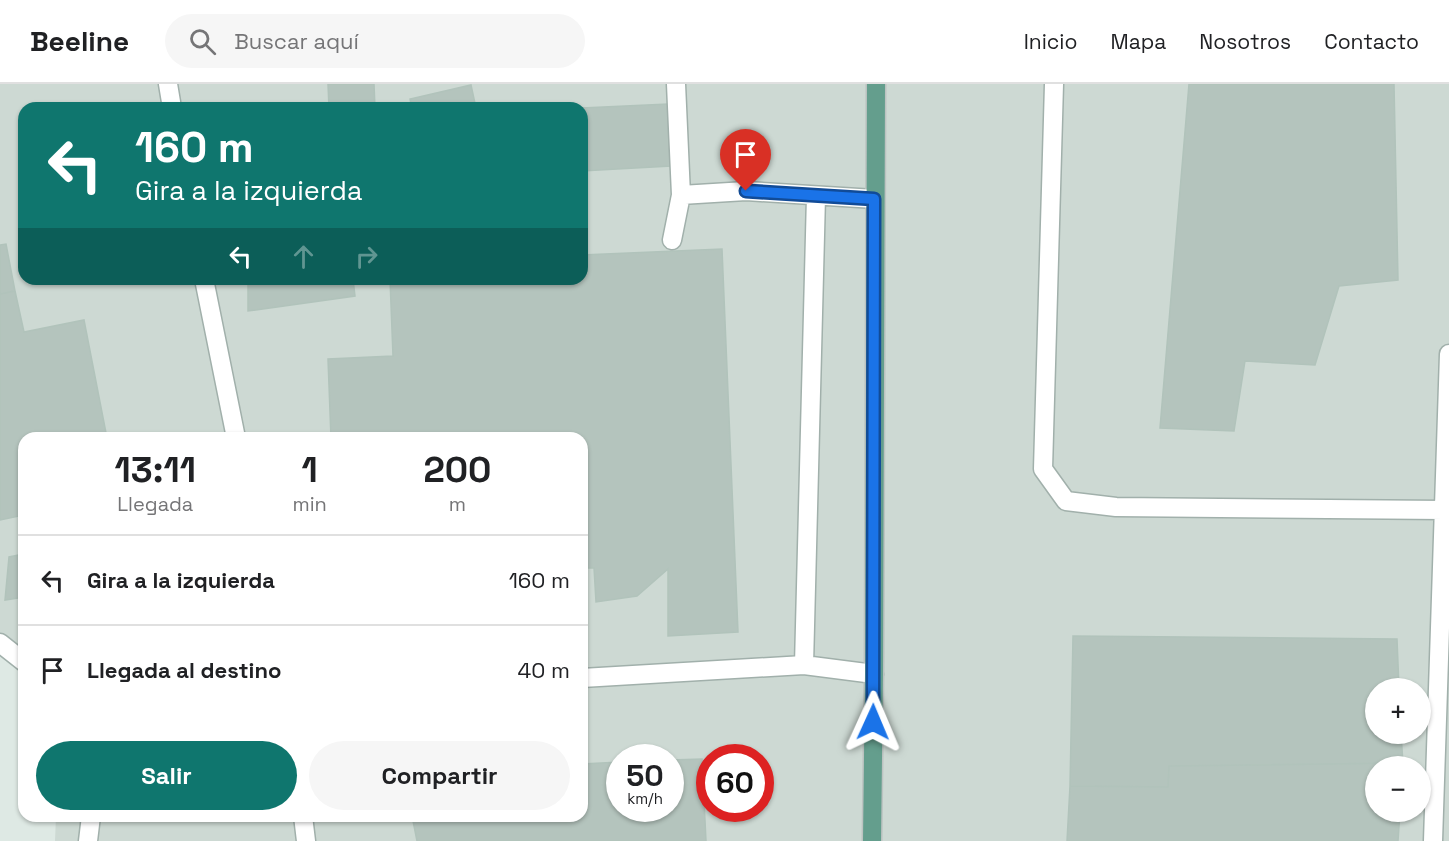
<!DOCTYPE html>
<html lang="es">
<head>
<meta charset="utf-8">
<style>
  :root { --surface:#fff; --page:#f6f6f6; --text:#202124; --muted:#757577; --line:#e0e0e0; --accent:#0f766e }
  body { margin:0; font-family:"Space Grotesk",sans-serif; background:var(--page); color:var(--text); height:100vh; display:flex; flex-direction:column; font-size:22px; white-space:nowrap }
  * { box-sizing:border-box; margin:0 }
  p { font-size:20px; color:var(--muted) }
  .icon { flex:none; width:33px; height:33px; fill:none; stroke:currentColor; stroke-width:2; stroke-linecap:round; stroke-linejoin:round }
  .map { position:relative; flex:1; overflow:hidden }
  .panel { position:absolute; left:18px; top:348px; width:570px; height:390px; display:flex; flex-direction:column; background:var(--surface); border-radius:18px; box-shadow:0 2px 4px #0004 }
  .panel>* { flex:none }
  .top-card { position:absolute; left:18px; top:18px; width:570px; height:183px; border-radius:18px; box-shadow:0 2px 4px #0004; background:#0f766e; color:#fff; overflow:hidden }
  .tools { position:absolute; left:1365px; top:594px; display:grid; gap:12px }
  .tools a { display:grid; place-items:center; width:66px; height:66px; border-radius:50%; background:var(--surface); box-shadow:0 2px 4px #0004; font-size:30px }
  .speed { position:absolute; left:606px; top:660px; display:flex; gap:12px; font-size:30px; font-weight:700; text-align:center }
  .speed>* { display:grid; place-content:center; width:78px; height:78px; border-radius:50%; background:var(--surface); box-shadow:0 2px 4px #0004; line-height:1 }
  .speed small { font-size:15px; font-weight:400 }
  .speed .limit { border:9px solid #d22; background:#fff; color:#111 }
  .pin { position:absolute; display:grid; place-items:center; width:51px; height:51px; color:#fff; margin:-62px -26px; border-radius:50% 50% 50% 0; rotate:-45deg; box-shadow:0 0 6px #0007 }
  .pin .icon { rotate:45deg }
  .me { position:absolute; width:66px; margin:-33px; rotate:1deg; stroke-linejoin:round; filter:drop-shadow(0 0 4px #0008) }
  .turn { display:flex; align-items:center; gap:21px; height:126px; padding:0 18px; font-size:27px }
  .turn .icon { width:78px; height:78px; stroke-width:2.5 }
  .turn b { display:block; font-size:42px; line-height:51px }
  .lanes { display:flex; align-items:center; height:57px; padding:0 18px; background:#0003; justify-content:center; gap:30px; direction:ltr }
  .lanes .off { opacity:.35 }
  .eta { display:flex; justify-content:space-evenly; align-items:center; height:102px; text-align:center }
  .eta b { font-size:36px; font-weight:700; line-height:42px }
  .cta { display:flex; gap:12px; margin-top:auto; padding:12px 18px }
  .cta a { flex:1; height:69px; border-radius:36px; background:var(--accent); color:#fff; font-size:24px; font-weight:700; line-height:69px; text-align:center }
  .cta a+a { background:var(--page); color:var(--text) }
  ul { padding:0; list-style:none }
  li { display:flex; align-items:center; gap:18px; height:90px; padding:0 18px; border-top:2px solid var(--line) }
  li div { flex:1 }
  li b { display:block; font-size:22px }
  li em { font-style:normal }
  header { display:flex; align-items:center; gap:36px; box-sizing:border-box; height:84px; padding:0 30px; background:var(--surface); border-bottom:2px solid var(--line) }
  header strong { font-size:28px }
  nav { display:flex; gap:33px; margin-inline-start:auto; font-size:21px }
  .search { width:420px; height:54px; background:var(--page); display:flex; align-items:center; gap:15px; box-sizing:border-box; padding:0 21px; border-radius:33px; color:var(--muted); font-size:22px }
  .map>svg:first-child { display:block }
  .built { fill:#cdd9d3; fill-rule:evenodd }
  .building { fill:#b4c4bd; stroke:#b1c3bb; stroke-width:1.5 }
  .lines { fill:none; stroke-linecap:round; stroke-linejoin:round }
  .minor-casing { stroke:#a1b0ab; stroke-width:21 }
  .major-casing { stroke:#bcc3c1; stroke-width:21 }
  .minor { stroke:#fff; stroke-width:18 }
  .major { stroke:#649e8d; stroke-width:18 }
  .route-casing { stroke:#114b97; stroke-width:15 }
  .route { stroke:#1a73e8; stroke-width:10 }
</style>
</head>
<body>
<header>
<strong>Beeline</strong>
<div class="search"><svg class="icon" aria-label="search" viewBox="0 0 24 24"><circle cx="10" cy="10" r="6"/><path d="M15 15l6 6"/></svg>Buscar aquí</div>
<nav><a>Inicio</a><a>Mapa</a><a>Nosotros</a><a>Contacto</a></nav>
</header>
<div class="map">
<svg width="1449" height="757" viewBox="0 0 1449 757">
  <rect width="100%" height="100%" fill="#dee9e4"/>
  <!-- built -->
  <path class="built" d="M0,0h1449v757h-1394l1,-25h526v-378h-558v241l-24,-35zM24,24h558v171h-558zM1376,604h44v46h-44zM620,674h50v50h-50zM710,674h50v50h-50zM1376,682h44v46h-44z"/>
  <!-- building -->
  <path class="building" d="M328,0h46l1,24h-46z
    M1189,0h205l4,196 -59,6 -24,79 -70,-4 -11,70 -74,-3z
    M471,1l5,23h-64l-2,-9z
    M668,20l3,62 -89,5v-63z
    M6,160l9,47 -15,3v-49z
    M722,165l16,383 -70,4v-67l-31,27 -41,6 -2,-34h-12v-130h-251l-3,-79 65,-3 -3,-77h192v-24z
    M248,195h105l2,17 -107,15z
    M15,207l9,41 60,-12 23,118h-83v77l-24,5v-226z
    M24,470v43l-19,3 4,-43z
    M1073,552l324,3 2,49h-23v46h25l2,29 -234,3 -1,21 -98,-1z
    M702,675l4,82h-289l-5,-25h170v-52l38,-2v46h50v-48z
    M1403,679l-1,3h-26v46h24l-2,29h-331l3,-55 98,1 1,-21z"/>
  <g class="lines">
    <!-- minor casing -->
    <g class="minor-casing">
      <path id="minor" d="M168,0l4,24
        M1054,0l-11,385 23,32 50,6 328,3
        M681,111l65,-4 129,8
        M672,156l9,-45 -5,-111
        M204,195l32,159
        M0,559l24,19
        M804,581l12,-469
        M582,594l222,-13 70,9
        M303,732l3,25
        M88,757l3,-25
        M1433,757l16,-487"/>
    </g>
    <!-- major casing -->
    <g class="major-casing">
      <path id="major" d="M872,757l2,-167 2,-590"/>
    </g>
    <!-- minor -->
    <use href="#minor" class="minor"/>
    <!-- major -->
    <use href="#major" class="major"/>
  </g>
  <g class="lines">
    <!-- route casing -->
    <g class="route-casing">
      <path id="route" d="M746,107l128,8 -1,523"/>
    </g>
    <!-- route -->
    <use href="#route" class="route"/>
  </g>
</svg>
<div class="tools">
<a>+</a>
<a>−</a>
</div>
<div class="speed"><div>50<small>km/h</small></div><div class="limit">60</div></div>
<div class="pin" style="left:746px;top:107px;background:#d93025"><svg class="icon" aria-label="arrive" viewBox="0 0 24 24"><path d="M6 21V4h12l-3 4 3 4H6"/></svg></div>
<svg class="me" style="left:873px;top:638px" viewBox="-20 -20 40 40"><path d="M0-17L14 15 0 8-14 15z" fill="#1a73e8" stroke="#fff" stroke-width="4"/></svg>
<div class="top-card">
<div class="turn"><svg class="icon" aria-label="left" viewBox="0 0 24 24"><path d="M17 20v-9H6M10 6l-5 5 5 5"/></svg><div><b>160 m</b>Gira a la izquierda</div></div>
<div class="lanes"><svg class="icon" aria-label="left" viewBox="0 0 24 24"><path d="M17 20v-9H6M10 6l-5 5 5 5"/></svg><svg class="icon off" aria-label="ahead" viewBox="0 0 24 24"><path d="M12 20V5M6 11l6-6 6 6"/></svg><svg class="icon off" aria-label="right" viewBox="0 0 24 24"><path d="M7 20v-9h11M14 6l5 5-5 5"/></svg></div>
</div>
<section class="panel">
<div class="eta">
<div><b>13:11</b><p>Llegada</p></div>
<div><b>1</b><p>min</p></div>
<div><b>200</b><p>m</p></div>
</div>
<ul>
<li><svg class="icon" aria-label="left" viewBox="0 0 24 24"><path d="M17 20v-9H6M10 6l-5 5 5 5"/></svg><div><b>Gira a la izquierda</b></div><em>160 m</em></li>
<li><svg class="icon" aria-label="arrive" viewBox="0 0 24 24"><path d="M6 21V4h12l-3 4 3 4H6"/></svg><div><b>Llegada al destino</b></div><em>40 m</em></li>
</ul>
<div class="cta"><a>Salir</a><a>Compartir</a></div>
</section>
</div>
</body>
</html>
